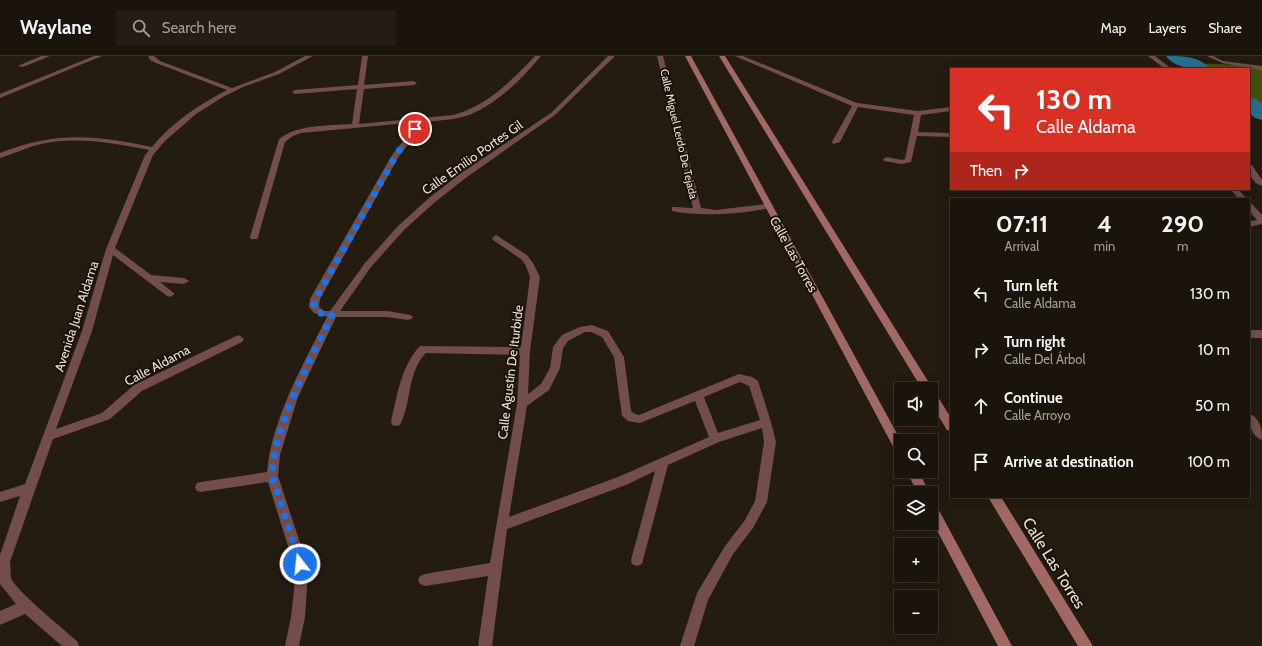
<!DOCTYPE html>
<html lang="en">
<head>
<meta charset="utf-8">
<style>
  :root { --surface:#1b140d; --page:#241d16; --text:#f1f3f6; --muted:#a09e9d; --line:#39332e }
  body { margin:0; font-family:Cabin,sans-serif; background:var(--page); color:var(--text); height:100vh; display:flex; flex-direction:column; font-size:15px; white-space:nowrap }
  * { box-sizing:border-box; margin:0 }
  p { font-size:13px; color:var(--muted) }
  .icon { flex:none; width:22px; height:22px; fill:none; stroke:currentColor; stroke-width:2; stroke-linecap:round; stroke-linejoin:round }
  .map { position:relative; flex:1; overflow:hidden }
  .side { position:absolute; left:950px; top:142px; width:300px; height:300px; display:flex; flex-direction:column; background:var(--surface); border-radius:0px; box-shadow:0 2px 10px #0003,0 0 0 1px var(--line) }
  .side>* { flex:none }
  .guide { position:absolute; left:950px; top:12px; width:300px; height:122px; border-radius:0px; box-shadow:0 2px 10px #0003,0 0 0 1px var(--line); background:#d93025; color:#fff; overflow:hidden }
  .tools { position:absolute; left:894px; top:326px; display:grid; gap:8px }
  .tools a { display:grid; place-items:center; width:44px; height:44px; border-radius:0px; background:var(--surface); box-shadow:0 2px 10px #0003,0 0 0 1px var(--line); font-size:20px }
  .pin { position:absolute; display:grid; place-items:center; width:34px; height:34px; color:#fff; margin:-17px; border:2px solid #fff; border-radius:50%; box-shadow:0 1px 4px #0007 }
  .me { position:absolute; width:44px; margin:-22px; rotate:344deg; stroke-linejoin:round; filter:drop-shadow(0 0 3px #0008) }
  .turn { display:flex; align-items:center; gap:14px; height:84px; padding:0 20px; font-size:18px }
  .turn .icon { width:52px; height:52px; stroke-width:2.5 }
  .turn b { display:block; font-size:28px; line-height:34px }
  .then { display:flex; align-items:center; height:38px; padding:0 20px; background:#0003; gap:8px; font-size:15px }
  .eta { display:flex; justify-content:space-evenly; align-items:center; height:68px; text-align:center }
  .eta b { font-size:24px; font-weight:800; line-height:28px }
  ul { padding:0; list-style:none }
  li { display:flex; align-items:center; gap:12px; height:56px; padding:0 20px }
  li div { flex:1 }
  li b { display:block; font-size:15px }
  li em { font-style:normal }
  header { display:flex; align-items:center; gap:24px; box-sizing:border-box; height:56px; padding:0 20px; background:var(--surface); border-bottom:1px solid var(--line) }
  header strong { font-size:19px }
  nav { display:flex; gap:22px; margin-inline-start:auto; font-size:14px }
  .search { width:280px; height:36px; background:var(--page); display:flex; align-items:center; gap:10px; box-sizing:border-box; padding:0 14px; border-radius:0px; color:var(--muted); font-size:15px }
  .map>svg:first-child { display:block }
  .forest { fill:#46500d }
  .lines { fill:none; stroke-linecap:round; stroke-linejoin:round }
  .river { fill:#286e91; fill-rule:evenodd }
  .service { fill:#724d4b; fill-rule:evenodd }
  .minor { fill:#724d4b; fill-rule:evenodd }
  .secondary { fill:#a26864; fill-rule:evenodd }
  .route { stroke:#1a73e8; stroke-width:7; stroke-dasharray:0 12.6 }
  .labels { text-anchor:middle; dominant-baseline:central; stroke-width:4; stroke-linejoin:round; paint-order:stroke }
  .far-street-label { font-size:11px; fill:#e7e0da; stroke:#1b1208 }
  .street-label { font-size:13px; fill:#e7e0da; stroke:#1b1208 }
  .near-street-label { font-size:16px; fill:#e7e0da; stroke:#1b1208 }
</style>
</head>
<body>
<header>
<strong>Waylane</strong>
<div class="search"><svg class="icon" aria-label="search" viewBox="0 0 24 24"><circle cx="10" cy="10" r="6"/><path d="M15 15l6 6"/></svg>Search here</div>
<nav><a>Map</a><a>Layers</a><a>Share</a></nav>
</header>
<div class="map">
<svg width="1262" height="590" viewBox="0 0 1262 590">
  <rect width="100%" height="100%" fill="#241b11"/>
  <!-- forest -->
  <path class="forest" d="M1192,7l70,3v48l-13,-11v-34h-48z"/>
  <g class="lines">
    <!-- river -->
    <path class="river" d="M1166,0c16,0 34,0 44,13 -14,0 -35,0 -44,-13z
      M1249,41l7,2 6,5v16l-7,-2 -6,-5z"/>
    <!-- service -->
    <path class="service" d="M1207,0h6l10,5 39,5v4l-40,-7z"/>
    <!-- minor -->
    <path class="minor" d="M41,0h9l-27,11 -5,-1z
      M94,0h8l-102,42v-4z
      M148,0h6l6,5 72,27 43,-16 30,-16h8l-34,18 -36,13 -20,10 -27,17 -31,27 -12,14 -38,93 36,27 33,3 5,3 -5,3 -24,-2 15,12 -5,3 -3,-1 -54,-41 -21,76 -36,98 46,-16 32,-28 102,-49 3,-1 5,4 -2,3 -100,49 -32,28 -57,20 -43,123c1,5 0,11 1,16 4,12 54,52 66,63l2,5h-17l-37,-32 -25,11v-14l16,-7 -16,-20v-29l20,-59 -20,6v-10l25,-8 57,-153 24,-82 39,-94 4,-5c-36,-7 -72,-14 -108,-6 -14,3 -27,10 -41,14v-5c56,-22 94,-18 152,-6 19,-24 48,-43 75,-57l-71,-27 -6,-3z
      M362,0h6l-4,29 50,-4 3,2 -3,2 -50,4 -5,35 94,-9c34,-9 58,-34 82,-59h6c-19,23 -44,48 -72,59 -14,5 -29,5 -43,7l-27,34 -79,143 -1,8 5,4h6l35,-48 33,-37 31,-28 32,-25 90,-60 57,-57h7l-60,59 -88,62 -32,25 -31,28 -33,37 -31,44h47l24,4 2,2 -2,2 -3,1 -21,-3h-51l-38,80 -18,58 -2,21 26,79 4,17 -3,45 -6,29h-14l6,-29 5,-45 -28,-90 -67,10 -4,-1 -2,-4 2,-4 4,-1 66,-10c5,-54 36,-107 60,-155l-13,-4 -5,-6 1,-8 82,-144 26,-33 -117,11 -8,3 -8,6 -27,95 -1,2h-6l-1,-2 29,-98c19,-15 49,-13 73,-15l5,-35 -62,5 -3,-2 3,-2 63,-5z
      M657,0h6l38,152 15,2 51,-6h3v4c-28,6 -71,9 -98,3v-4h3l18,1z
      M735,0h8l114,47 61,8 33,-4v4l-30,4 -3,17 33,1v4l-34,-1 -6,26 -9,2 -18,-3 -1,-2 4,-2 15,3 3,-1 9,-44 -56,-8 -18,35 -7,2 -1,-2 20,-36z
      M1148,0h7l17,13h-7z
      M1249,109h3l10,15v6c-10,-3 -13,-12 -13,-21z
      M1230,133h8l9,10h-8z
      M1249,148h3l10,11v9l-13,3v-6l8,-1 -8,-9z
      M496,179l31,20 6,8 7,14 -10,74 -2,43 13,-10 9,-16 3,-21 9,-12 18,-8 12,-2 16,6 16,26 7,54 4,3 4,1 100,-41 13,3 6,4 13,41 5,20 -9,60 -14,26 -20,26 -25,46 -14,46h-14l17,-53 28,-47 20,-26 10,-19 9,-59 -2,-14 -43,14 -51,23 -26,99 -5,2 -5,-2 -1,-4 24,-89 -29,14 -119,44 -15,117h-14l10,-70 -63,10 -5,-2 -2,-4 2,-4 5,-2 65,-11 27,-159 3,-49 -94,-2c-19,19 -14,49 -26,72l-4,1 -4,-1 -1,-3c6,-26 10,-56 29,-76l101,1 9,-70 -5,-13 -4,-5 -28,-19 -1,-2zM585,276h6l11,5 12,20 8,59 6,5 12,2 55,-22 14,36 -91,40 -109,40 18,-111 22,-16 11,-22 3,-20 5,-7zM740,326l9,4 11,34 -42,13 -14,-36z
      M1249,274h13v8h-13z
      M1249,358c11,3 13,15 13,26 -11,-4 -13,-16 -13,-26z"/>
    <!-- secondary -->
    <path class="secondary" d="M685,0h6l210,385v15l-4,-2z
      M719,0h6l206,330v5l4,1 16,26v13l-4,-1 -16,-26v-15h-9z
      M906,415h12l12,22h-12z
      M988,441h13l92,149h-15z
      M931,446l4,1 77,143h-14l-67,-127z"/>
  </g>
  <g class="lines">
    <!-- route -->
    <path class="route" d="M300,508l-28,-88c1,-50 39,-117 60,-162l-13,-1 -5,-6v-5l82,-147 19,-26"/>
  </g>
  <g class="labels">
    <!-- far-street labels -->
    <g class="far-street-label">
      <text transform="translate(679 78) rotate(77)">Calle Miguel Lerdo De Tejada</text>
    </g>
    <!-- street labels -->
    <g class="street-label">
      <text transform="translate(472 101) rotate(-35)">Calle Emilio Portes Gil</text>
      <text transform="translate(794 198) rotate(61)">Calle Las Torres</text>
      <text transform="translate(76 260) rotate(-72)">Avenida Juan Aldama</text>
      <text transform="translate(157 309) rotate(-28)">Calle Aldama</text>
      <text transform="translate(510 316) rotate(-83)">Calle Agustín De Iturbide</text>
    </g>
    <!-- near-street labels -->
    <g class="near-street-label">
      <text transform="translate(1054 507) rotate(58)">Calle Las Torres</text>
    </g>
  </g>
</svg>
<div class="tools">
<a><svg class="icon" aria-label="sound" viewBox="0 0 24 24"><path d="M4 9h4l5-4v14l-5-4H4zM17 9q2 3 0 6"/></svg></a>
<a><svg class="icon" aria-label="search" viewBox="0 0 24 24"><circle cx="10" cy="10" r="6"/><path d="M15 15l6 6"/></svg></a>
<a><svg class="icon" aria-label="layers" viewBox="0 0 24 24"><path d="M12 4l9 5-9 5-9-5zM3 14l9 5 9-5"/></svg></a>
<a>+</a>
<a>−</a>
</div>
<div class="pin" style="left:415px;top:73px;background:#d93025"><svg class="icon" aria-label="arrive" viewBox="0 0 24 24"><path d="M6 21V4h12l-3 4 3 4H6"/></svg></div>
<svg class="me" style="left:300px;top:508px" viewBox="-20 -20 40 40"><circle r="17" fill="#1a73e8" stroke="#fff" stroke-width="3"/><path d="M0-11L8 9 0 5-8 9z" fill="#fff"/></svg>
<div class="guide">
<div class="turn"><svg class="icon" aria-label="left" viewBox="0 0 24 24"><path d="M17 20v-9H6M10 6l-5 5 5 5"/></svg><div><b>130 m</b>Calle Aldama</div></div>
<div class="then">Then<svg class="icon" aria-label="right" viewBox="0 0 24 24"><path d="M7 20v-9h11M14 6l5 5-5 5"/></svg></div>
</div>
<section class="side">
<div class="eta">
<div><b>07:11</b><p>Arrival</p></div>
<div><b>4</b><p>min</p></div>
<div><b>290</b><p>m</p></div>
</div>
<ul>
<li><svg class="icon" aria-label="left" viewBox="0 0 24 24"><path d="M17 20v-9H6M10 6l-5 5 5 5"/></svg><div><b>Turn left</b><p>Calle Aldama</p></div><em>130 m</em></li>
<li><svg class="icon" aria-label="right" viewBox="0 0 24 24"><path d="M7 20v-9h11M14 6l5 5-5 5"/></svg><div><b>Turn right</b><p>Calle Del Árbol</p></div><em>10 m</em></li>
<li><svg class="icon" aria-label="ahead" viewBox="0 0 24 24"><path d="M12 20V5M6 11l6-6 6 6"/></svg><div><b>Continue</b><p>Calle Arroyo</p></div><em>50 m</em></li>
<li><svg class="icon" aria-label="arrive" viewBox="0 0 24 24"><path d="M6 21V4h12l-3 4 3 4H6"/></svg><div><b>Arrive at destination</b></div><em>100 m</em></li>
</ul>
</section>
</div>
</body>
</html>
